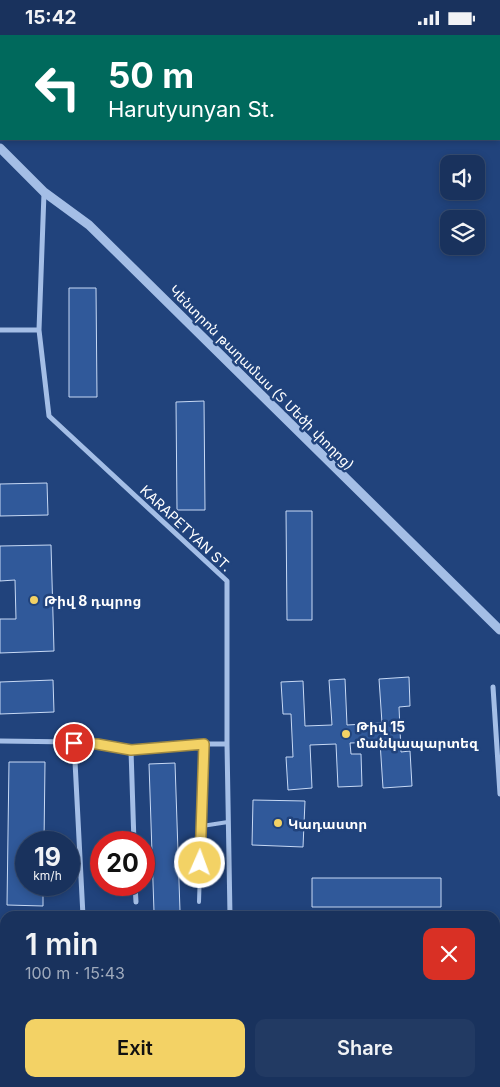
<!DOCTYPE html>
<html lang="en">
<head>
<meta charset="utf-8">
<style>
  :root { --surface:#19325d; --page:#223a63; --text:#f1f3f6; --muted:#9faabc; --line:#374d72; --accent:#f3d265 }
  body { margin:0; font-family:Inter,"Noto Sans Armenian",sans-serif; background:var(--page); color:var(--text); height:100vh; display:flex; flex-direction:column; font-size:19px; white-space:nowrap }
  * { box-sizing:border-box; margin:0 }
  p { font-size:16px; color:var(--muted) }
  .icon { flex:none; width:28px; height:28px; fill:none; stroke:currentColor; stroke-width:2; stroke-linecap:round; stroke-linejoin:round }
  .map { position:relative; flex:1; overflow:hidden }
  .drawer { position:absolute; left:0px; top:876px; width:500px; height:176px; display:flex; flex-direction:column; background:var(--surface); border-radius:15px 15px 0 0; box-shadow:0 2px 8px #0003,0 0 0 1px var(--line) }
  .drawer>* { flex:none }
  .guide { position:absolute; left:0px; top:0px; width:500px; height:105px; box-shadow:0 2px 8px #0003,0 0 0 1px var(--line); background:#00695c; color:#fff; overflow:hidden }
  .fabs { position:absolute; left:440px; top:120px; display:grid; gap:10px }
  .fabs a { display:grid; place-items:center; width:45px; height:45px; border-radius:10px; background:var(--surface); box-shadow:0 2px 8px #0003,0 0 0 1px var(--line); font-size:25px }
  .speed { position:absolute; left:15px; top:796px; display:flex; gap:10px; font-size:25px; font-weight:700; text-align:center }
  .speed>* { display:grid; place-content:center; width:65px; height:65px; border-radius:50%; background:var(--surface); box-shadow:0 2px 8px #0003,0 0 0 1px var(--line); line-height:1 }
  .speed small { font-size:12px; font-weight:400 }
  .speed .limit { border:8px solid #d22; background:#fff; color:#111 }
  .pin { position:absolute; display:grid; place-items:center; width:42px; height:42px; color:#fff; margin:-21px; border:2px solid #fff; border-radius:50%; box-shadow:0 1px 5px #0007 }
  .me { position:absolute; width:55px; margin:-28px; rotate:2deg; stroke-linejoin:round; filter:drop-shadow(0 0 4px #0008) }
  .turn { display:flex; align-items:center; gap:18px; height:105px; padding:0 25px; font-size:22px }
  .turn .icon { width:65px; height:65px; stroke-width:2.5 }
  .turn b { display:block; font-size:35px; line-height:42px }
  .round { display:grid; place-items:center; flex:none; width:52px; height:52px; border-radius:10px; background:var(--page) }
  .summary { display:flex; align-items:center; justify-content:space-between; height:85px; padding:0 25px }
  h1 { font-size:30px; font-weight:600; line-height:38px }
  .button { display:flex; gap:10px; margin-top:auto; padding:10px 25px }
  .button a { flex:1; height:58px; border-radius:10px; background:var(--accent); color:#111; font-size:20px; font-weight:600; line-height:58px; text-align:center }
  .button a+a { background:var(--page); color:var(--text) }
  .status { display:flex; justify-content:space-between; align-items:center; height:35px; padding:0 25px; background:var(--surface); direction:ltr }
  .status svg { height:14px; fill:currentColor }
  .map>svg:first-child { display:block }
  .building { fill:#30599a; stroke:#c7d9f5 }
  .lines { fill:none; stroke-linecap:round; stroke-linejoin:round }
  .service { stroke:#a4bee6; stroke-width:4 }
  .minor { stroke:#a4bee6; stroke-width:5 }
  .tertiary { stroke:#a4bee6; stroke-width:9 }
  .route-casing { stroke:#9e8842; stroke-width:12 }
  .route { stroke:#f3d265; stroke-width:9 }
  .poi-dot { fill:#f3d265; stroke:#21437c; stroke-width:2 }
  .labels { text-anchor:middle; dominant-baseline:central; stroke-width:5; stroke-linejoin:round; paint-order:stroke }
  .street-label { font-size:14px; fill:#fff; stroke:#21437c }
  .poi-label { font-size:14px; font-weight:bold; fill:#fff; stroke:#21437c; text-anchor:start }
</style>
</head>
<body>
<div class="status"><b>15:42</b><svg viewBox="0 0 49 12"><path d="M0 12V9h3v3zM5 12V6h3v6zM10 12V3h3v9zM15 12V0h3v12zM26 1h20v11H26zM47 4h2v5h-2z"/></svg></div>
<div class="map">
<svg width="500" height="1052" viewBox="0 0 500 1052">
  <rect width="100%" height="100%" fill="#21437c"/>
  <!-- building -->
  <path class="building" d="M69,253h27l1,109h-28z
    M204,366l1,109h-28l-1,-108z
    M47,448l1,32 -48,1v-32z
    M286,476h26v109h-25z
    M51,510l3,106 -54,2v-34h16l-1,-39 -15,1v-35z
    M409,642l1,29 -11,1 2,45 9,-1 2,35 -29,2 -3,-46 -30,1 1,11h10l1,32 -24,1 -2,-43 -26,1 2,43 -24,2 -2,-33h7l-2,-43h-8l-2,-32 22,-1 2,45 27,-1 -3,-45 16,-1 2,46 35,-2 -3,-44z
    M53,645l1,32 -54,2v-32z
    M9,727h36l-1,81h-18v42h17v21l-36,-1z
    M175,728l5,148 -26,1 -5,-148z
    M253,765l52,1 -2,46 -51,-2z
    M312,843h129v29h-129z
    M35,1048h32v4h-31z
    M311,1048h29v4h-29z"/>
  <g class="lines">
    <!-- service -->
    <path class="service" d="M202,791l26,-4
      M199,867l5,-158
      M86,1048l1,4
      M151,1048v4
      M194,1052l9,-3 1,-1"/>
    <!-- minor -->
    <path class="minor" d="M44,158l-5,137 10,86 178,165v163l3,172
      M0,295h39
      M493,652l7,107
      M0,706l74,1 23,2 34,6 73,-6h23
      M74,707l9,174
      M131,715l3,93
      M135,850l1,17
      M495,921h5
      M0,944l5,-1
      M353,1048v4
      M419,1048v4"/>
    <!-- tertiary -->
    <path class="tertiary" d="M0,113l44,44 45,33 411,405"/>
  </g>
  <g class="lines">
    <!-- route casing -->
    <g class="route-casing">
      <path id="route" d="M74,708l23,1 34,6 73,-6 -4,119"/>
    </g>
    <!-- route -->
    <use href="#route" class="route"/>
  </g>
  <!-- markers -->
  <g class="poi-dot">
    <circle cx="34" cy="565" r="5"/>
    <circle cx="346" cy="699" r="5"/>
    <circle cx="278" cy="788" r="5"/>
  </g>
  <g class="labels">
    <!-- street labels -->
    <g class="street-label">
      <text transform="translate(262 342) rotate(45)">Կենտրոն թաղամաս (Տ Մեծի փողոց)</text>
      <text transform="translate(186 493) rotate(43)">KARAPETYAN ST.</text>
    </g>
    <!-- poi labels -->
    <g class="poi-label">
      <text x="44" y="565">Թիվ 8 դպրոց</text>
      <text x="356" y="691">Թիվ 15<tspan x="356" dy="16">մանկապարտեզ</tspan></text>
      <text x="288" y="788">Կադաստր</text>
    </g>
  </g>
</svg>
<div class="fabs">
<a><svg class="icon" aria-label="sound" viewBox="0 0 24 24"><path d="M4 9h4l5-4v14l-5-4H4zM17 9q2 3 0 6"/></svg></a>
<a><svg class="icon" aria-label="layers" viewBox="0 0 24 24"><path d="M12 4l9 5-9 5-9-5zM3 14l9 5 9-5"/></svg></a>
</div>
<div class="speed"><div>19<small>km/h</small></div><div class="limit">20</div></div>
<div class="pin" style="left:74px;top:708px;background:#d93025"><svg class="icon" aria-label="arrive" viewBox="0 0 24 24"><path d="M6 21V4h12l-3 4 3 4H6"/></svg></div>
<svg class="me" style="left:200px;top:828px" viewBox="-20 -20 40 40"><circle r="17" fill="#f3d265" stroke="#fff" stroke-width="3"/><path d="M0-11L8 9 0 5-8 9z" fill="#fff"/></svg>
<div class="guide">
<div class="turn"><svg class="icon" aria-label="left" viewBox="0 0 24 24"><path d="M17 20v-9H6M10 6l-5 5 5 5"/></svg><div><b>50 m</b>Harutyunyan St.</div></div>
</div>
<section class="drawer">
<div class="summary"><div><h1>1 min</h1><p>100 m · 15:43</p></div><a class="round" style="background:#d93025;color:#fff"><svg class="icon" aria-label="close" viewBox="0 0 24 24"><path d="M6 6l12 12M18 6L6 18"/></svg></a></div>
<div class="button"><a>Exit</a><a>Share</a></div>
</section>
</div>
</body>
</html>
